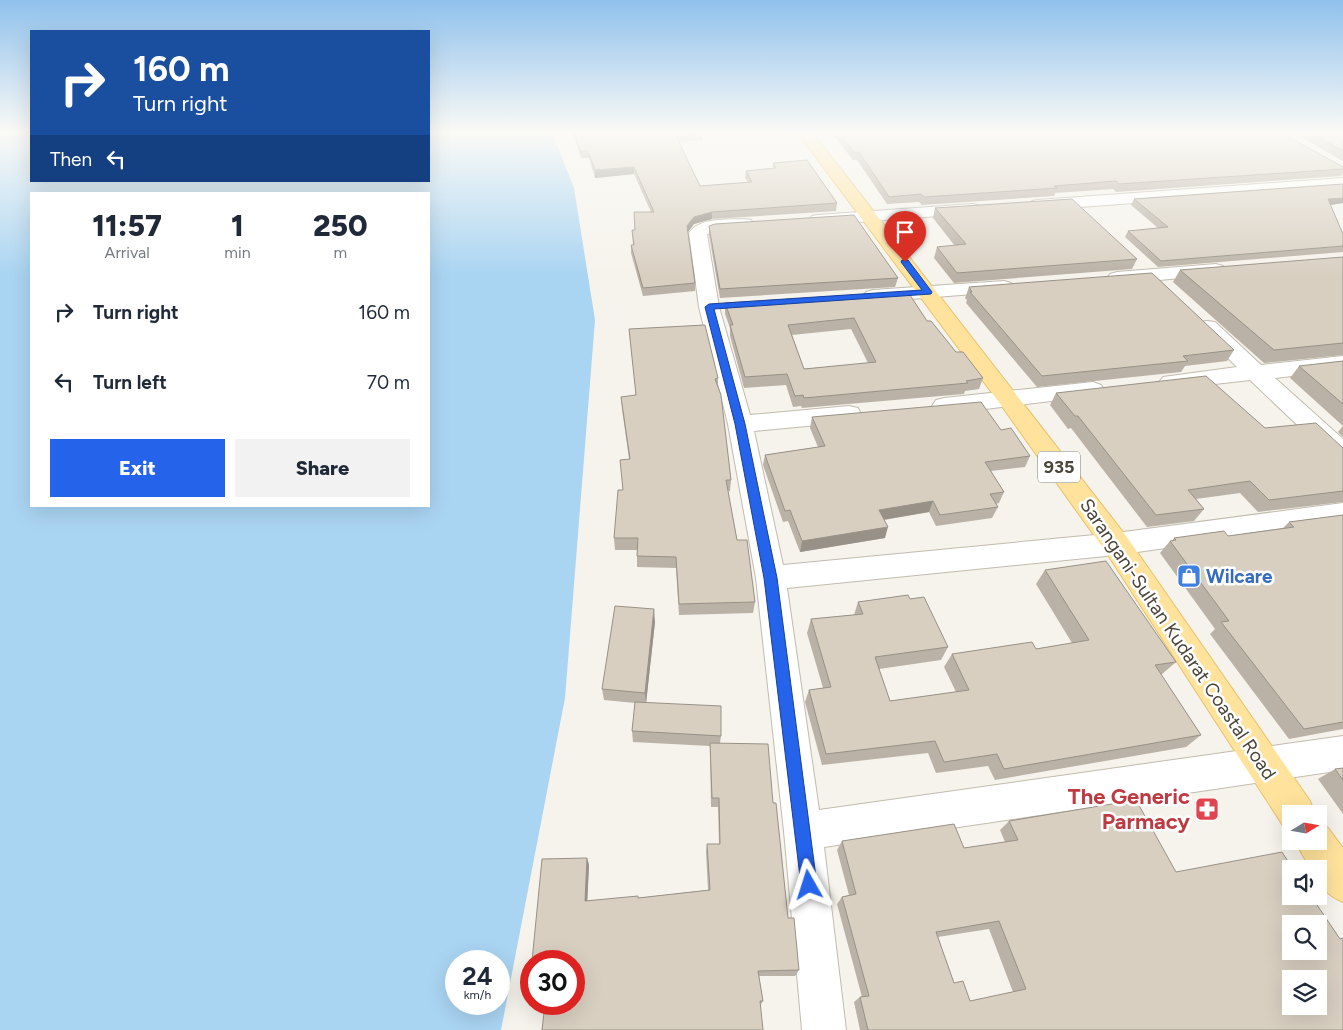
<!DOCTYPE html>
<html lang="en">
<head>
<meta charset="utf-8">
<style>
  :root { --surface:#fff; --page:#f2f2f3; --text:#1f2937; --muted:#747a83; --accent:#2563eb }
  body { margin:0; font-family:Figtree,sans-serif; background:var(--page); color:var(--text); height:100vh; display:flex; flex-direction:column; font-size:19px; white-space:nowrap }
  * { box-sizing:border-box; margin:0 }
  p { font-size:16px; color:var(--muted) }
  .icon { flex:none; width:28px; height:28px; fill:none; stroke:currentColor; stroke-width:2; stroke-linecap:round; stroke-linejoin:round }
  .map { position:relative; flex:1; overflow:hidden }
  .side { position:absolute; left:30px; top:192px; width:400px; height:315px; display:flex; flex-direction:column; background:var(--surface); border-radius:0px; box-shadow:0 5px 20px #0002 }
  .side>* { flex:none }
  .guide { position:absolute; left:30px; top:30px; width:400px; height:152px; border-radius:0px; box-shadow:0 5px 20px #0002; background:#1a4fa0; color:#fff; overflow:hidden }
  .needle { width:32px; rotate:79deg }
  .buttons { position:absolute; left:1282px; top:805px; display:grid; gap:10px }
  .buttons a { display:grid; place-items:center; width:45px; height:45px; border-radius:0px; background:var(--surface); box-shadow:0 5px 20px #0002; font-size:25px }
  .speed { position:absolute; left:445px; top:950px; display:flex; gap:10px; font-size:25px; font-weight:700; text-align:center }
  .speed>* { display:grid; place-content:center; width:65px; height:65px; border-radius:50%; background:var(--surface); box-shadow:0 5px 20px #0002; line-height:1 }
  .speed small { font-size:12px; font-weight:400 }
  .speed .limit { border:8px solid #d22; background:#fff; color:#111 }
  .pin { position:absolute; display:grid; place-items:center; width:42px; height:42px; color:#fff; margin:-51px -21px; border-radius:50% 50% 50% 0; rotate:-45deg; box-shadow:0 0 5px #0007 }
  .pin .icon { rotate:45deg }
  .me { position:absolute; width:55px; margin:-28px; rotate:354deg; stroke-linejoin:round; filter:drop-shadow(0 0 4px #0008) }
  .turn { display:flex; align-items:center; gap:18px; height:105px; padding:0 20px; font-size:22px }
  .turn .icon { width:65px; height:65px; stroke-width:2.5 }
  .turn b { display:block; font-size:35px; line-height:42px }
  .then { display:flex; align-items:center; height:48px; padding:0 20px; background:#0003; gap:10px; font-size:19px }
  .eta { display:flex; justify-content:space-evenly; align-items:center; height:85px; text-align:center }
  .eta b { font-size:30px; font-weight:800; line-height:35px }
  .action { display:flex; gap:10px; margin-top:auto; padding:10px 20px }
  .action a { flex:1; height:58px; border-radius:0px; background:var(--accent); color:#fff; font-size:20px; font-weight:800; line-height:58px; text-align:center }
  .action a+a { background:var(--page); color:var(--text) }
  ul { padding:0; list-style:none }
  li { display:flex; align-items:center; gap:15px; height:70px; padding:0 20px }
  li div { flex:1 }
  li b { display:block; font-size:19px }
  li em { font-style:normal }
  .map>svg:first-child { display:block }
  .water { fill:#a9d4f2; fill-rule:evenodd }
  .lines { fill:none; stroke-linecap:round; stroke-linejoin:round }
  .minor-casing { stroke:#c2bbae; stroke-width:2 }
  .major-casing { stroke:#e6c16a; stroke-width:2 }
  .minor { fill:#fff; fill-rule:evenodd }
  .major { fill:#ffe39c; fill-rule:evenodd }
  .wall { fill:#bab2a6; fill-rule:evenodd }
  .shaded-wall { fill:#979187 }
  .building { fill:#d8cfc1; stroke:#979187; fill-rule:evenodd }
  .route { fill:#2563eb; stroke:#184099 }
  .labels { text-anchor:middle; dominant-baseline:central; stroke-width:5; stroke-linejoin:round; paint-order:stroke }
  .shield { fill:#fff; stroke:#817c74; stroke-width:1 }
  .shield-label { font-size:18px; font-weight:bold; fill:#4b4439 }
  .shop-label { font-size:19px; font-weight:bold; fill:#366cbe; stroke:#fff; text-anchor:start }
  .street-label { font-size:19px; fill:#4b4439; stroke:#fff }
  .near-health-label { font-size:22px; font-weight:bold; fill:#be3a42; stroke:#fff; text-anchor:end }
</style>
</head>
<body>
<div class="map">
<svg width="1343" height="1030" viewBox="0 0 1343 1030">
  <rect width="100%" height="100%" fill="#f6f3ec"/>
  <!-- water -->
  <path class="water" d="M0,132h31v49h398v-49h123l22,56 21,132 -30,378 -64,332h-501zM31,194h398v312h-398zM456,961h43v43h-43z"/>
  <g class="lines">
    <!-- minor casing -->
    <g class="minor-casing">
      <path id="minor" d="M1343,178v10l-305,22 -6,-1 -3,-4 3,-4 6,-1z
        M972,204l6,1 3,4 -3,4 -160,12 -6,-1 -3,-4 3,-4 6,-1z
        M745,219l6,1 3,4 -3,4 -44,6 12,73 31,108 99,-9 9,2 3,6 -3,6 -9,2 -95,9 29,134 333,-32 227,-30v20l-227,32 -329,33 32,222 524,-74v34l-519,77 22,183h-44l-18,-199 -28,-253 -28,-154 -29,-117 -10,-74c11,-16 38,-13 56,-14z
        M1216,264l7,2 3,4 -3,4 -106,10 -7,-2 -3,-4 3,-4 7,-2z
        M1004,281l7,2 3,4 -3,4 -138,11 -7,-2 -3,-4 3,-4 7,-2z
        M1207,321l8,1 46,43 82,-9v14l-68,8 68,61v24l-9,-3 -84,-80 -79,9 -8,-2 -4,-5 4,-5 74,-10 -41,-40 3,-5z
        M1093,382l8,3 4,5 -4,5 -157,19 -8,-2 -4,-6 4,-6 8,-2z"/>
    </g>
    <!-- major casing -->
    <g class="major-casing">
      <path id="major" d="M797,132h15l314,404 184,265 5,13h-24v16l-7,-3 -178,-275 -105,-147z
        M1319,824l9,4 15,20v54c-16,-7 -24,-15 -24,-33h-8l-9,-15 -6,-13h23z"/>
    </g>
    <!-- minor -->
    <use href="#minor" class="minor"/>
    <!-- major -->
    <use href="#major" class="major"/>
  </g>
  <!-- wall -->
  <path class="wall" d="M573,132h129l1,2v6l-24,2 21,44 48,-4 -3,-4 1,-7 27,-3v-5l64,40 -1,8 -124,8 -18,5 -6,8 7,51v8l-52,5 -12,-43v-8h2l-1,-15h3l16,-18 -17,-38 -39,4 -6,-20h-8z
    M831,132h449l63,35v6l-2,3 -225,16 -3,-3 -58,4 -1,3 -132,9 -3,-3 -32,2 -30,-44h-4z
    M1292,132h51v29z
    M1343,184v19l-13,2 13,29v18l-185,15 -33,-30 3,-6 30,-3 -27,-23 3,-6z
    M935,208l202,51 -5,10 -178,14 -20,-25 3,-11 18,-1 -22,-28z
    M709,226l189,52 -3,9 -175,11 -11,-63z
    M1343,257v98l-79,8 -91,-81 7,-12z
    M969,287l265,63 -7,11 -42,5 -4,6 -144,15 -71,-84 1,-3 -2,-2z
    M725,303l202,18 29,31 27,26 -4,11 -14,2 -1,3 -162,14 -1,-2 -8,1 -7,-22 -42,3 -14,-52v-8l-5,-14zM851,329l17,34 -64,6 -12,-34z
    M629,329l89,49v9l13,93 -1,11h-2l9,49 18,62 -2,11 -74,2 -3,-47 -39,-1v-17h-22l-1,-12 15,-79 -7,-50 -1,-12 15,-2z
    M1343,361v76l-5,-5 5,-6 -53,-48 9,-12z
    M1056,393l209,35 78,20v54l-85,10 -18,-19 -44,6 8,10 -10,12 -47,6 -76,-99 -3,1 -18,-24z
    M812,417l189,13 29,26 -5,11 -34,4 13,21 -5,11 -3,1 2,3 -6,11 -56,8 -7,-14 -45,8 1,18 -85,14 -12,-31 -5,1 -20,-57 2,-10 53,-8 -8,-19z
    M1343,515v214l-54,10 -79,-105 5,-5 -55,-76 10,-12h2l2,-3 54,-2 55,-8 6,-6z
    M1045,570l131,92 -15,13 40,60 -15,12 -191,33 -7,-14 -52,7 -8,-20 -106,12 -17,-63 4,-12 14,-2 -16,-55 4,-14 43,-4 4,-13 52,-3 38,48 -7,13 -62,9 11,32 66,-9 -12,-25 8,-13 84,-5 36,-6 -36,-59z
    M655,622l-9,80 75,34 -1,7 53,60 15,115 11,52 -4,6h-36l4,25 -2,3 -219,26 45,-172 2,7 -2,36 51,-3 70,-8 -2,-38 1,-8h12l-1,-37h-7l-1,-61 -77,-4 -1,-11 3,-28 -31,-3 -2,-11z
    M1343,768v46l-25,-35 17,-10z
    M1009,821l167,51 167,158h-483l-6,-28 6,-5h2l-25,-93 5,-7 7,-2 -12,-45 5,-9 122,7 41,-6 -5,-12zM989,929l24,63 -43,9 -16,-18 -16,-46z"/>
  <!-- shaded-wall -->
  <path class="shaded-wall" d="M634,167v7l-39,4v-8z
    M1343,198v5l-19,3 4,-7z
    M712,212v7l-18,5 -7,9v-7l7,-9z
    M933,501l-4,11 -53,9 3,-11z
    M888,527l-3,11 -85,14 2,-11z
    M654,609l1,13 -9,82 -1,-11z
    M587,858l2,7 -2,43 -2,-7z"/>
  <!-- building -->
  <path class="building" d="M574,132h128l1,2 -27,2 24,50 52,-4 -6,-11 30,-3 -3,-5 34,-3 30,43 -125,9 -18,5 -7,9 8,57 -52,5 -12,-43h3l-2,-15h3l-1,-18h20l-20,-45 -39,3 -7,-19h-8z
    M837,132h443l63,35v2l-224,15 -3,-3 -62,5 3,2 -133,9 -3,-3 -32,3 -30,-45 -4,1z
    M1309,132h34v19z
    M1343,184v14l-15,1 15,35v12l-182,15 -33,-30 40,-4 -34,-28z
    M1072,199l65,60 -180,14 -20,-26 29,-3 -31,-36z
    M854,215l44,63 -178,11 -11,-63 6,-2z
    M1343,257v86l-69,7 -94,-80z
    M1152,273l82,77 -51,6 5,5 -146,15 -72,-84h2l-3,-5z
    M908,292l19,29h4l25,31h7l20,26 -17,3 2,2 -164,15 -1,-3 -8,1 -8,-22 -42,3 -15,-52h3l-8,-22zM854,318l22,44 -72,7 -16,-44z
    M705,325l13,53 -3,1 6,16 10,85h-5l11,60h10l8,62 -76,2 -3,-47 -39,-1 1,-18h-24l4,-48h5l-3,-30 10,-1 -9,-62 15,-2 -7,-66z
    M1343,361v43l-44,-38z
    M1206,376l59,52 51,-5 27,25v43l-74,9 -19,-19 -62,9 16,19 -48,6 -78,-99h-3l-19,-23z
    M981,402l20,28 10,-2 19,28 -45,6 19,30 -14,2 8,13 -58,8 -7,-14 -54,9 9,17 -86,14 -12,-31 -5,1 -20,-56 60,-9 -13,-29z
    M1343,515v207l-39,7 -83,-107 8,-1 -59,-80 6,-1 -2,-2 50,-7 4,5 66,-9 -5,-5z
    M1106,561l70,101 -21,3 46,70 -197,34 -7,-15 -53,8 -9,-21 -109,13 -17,-64 22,-3 -20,-68 52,-5 -5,-12 50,-7 2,4 14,-2 24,50 -73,10 15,44 79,-11 -17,-36 80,-12 4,7 53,-9 -44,-70z
    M615,606l39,3 -9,84 -43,-4z
    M635,702l86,4v30l-89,-5z
    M710,743l58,1 5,59h3l12,115h6l5,52 -41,1 5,30h-3l3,29h-221l3,-26h29v-43h-42l10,-102 45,-1 -2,43 53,-5v2l72,-8 -3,-46h13l-1,-46h-7z
    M1343,768v12l-8,-11z
    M1136,800l40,72 106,-20 11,17h-2v27h20l29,43 3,-1v92h-475l-8,-33 9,-1 -27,-99 14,-3 -14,-53 112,-17 10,24 54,-8 -9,-19zM999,921l27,68 -56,12 -7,-20 -9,2 -18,-51zM1291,924h28v27h-28zM1291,979h28v27h-28z
    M531,967v14h-1z"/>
  <!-- sky -->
  <linearGradient id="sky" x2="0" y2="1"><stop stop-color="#8fc1ec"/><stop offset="0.48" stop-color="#fbfaf6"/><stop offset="1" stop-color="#fbfaf6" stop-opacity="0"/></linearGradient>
  <rect width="1343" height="276" fill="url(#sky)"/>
  <!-- route -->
  <path class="route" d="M902,260h6l24,32 -1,2 -217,15 31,115 32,154 40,307 -2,6 -6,2 -6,-2 -2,-6 -37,-307 -29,-154 -30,-117 4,-3 213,-14 -21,-28z"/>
  <!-- icons -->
  <defs>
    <g id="shop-square" transform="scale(1.25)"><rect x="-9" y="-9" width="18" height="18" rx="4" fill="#3f7fe0" stroke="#fff"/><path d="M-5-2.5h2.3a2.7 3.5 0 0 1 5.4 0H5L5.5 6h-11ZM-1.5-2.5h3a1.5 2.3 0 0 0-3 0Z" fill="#fff"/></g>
    <g id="pharmacy-square" transform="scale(1.25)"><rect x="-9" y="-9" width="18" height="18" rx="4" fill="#e0444e" stroke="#fff"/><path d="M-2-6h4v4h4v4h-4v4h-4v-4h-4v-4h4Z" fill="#fff"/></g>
  </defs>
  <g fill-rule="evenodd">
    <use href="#shop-square" x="1189" y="576"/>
    <use href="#pharmacy-square" x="1207" y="809"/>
  </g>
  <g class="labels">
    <!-- shield labels -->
    <rect class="shield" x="1038" y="451.5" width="42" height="31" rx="4"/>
    <g class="shield-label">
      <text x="1059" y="467">935</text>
    </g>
    <!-- shop labels -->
    <g class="shop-label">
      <text x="1206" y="576">Wilcare</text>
    </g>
    <!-- street labels -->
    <g class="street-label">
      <text transform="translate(1178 639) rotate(56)">Sarangani-Sultan Kudarat Coastal Road</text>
    </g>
    <!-- near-health labels -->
    <g class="near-health-label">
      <text x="1190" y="796">The Generic<tspan x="1190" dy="25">Parmacy</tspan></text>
    </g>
  </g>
</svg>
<div class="buttons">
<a><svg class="needle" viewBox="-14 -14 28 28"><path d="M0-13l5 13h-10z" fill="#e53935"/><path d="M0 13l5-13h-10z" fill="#747a83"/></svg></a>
<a><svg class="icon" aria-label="sound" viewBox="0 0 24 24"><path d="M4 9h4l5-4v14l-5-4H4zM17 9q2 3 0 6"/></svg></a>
<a><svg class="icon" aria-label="search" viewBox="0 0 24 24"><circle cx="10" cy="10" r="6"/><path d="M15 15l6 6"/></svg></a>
<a><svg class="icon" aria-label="layers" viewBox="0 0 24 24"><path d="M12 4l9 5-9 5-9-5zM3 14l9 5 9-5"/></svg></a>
</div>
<div class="speed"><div>24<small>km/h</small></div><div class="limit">30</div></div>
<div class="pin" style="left:905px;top:262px;background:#d93025"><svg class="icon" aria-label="arrive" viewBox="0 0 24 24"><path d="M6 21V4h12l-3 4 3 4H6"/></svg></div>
<svg class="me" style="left:809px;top:885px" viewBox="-20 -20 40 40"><path d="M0-17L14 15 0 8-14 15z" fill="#2563eb" stroke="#fff" stroke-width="4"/></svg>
<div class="guide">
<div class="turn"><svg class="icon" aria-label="right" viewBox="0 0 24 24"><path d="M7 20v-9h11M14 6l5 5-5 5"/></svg><div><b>160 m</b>Turn right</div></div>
<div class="then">Then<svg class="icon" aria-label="left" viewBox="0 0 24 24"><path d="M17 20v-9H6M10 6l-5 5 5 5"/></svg></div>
</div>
<section class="side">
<div class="eta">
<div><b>11:57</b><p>Arrival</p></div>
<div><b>1</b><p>min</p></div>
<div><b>250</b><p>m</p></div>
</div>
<ul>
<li><svg class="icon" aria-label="right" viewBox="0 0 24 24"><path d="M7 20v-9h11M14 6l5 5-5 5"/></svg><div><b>Turn right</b></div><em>160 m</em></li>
<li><svg class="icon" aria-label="left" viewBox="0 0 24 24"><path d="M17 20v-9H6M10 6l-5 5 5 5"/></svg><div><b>Turn left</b></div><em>70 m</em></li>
</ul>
<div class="action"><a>Exit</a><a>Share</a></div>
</section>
</div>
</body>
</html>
